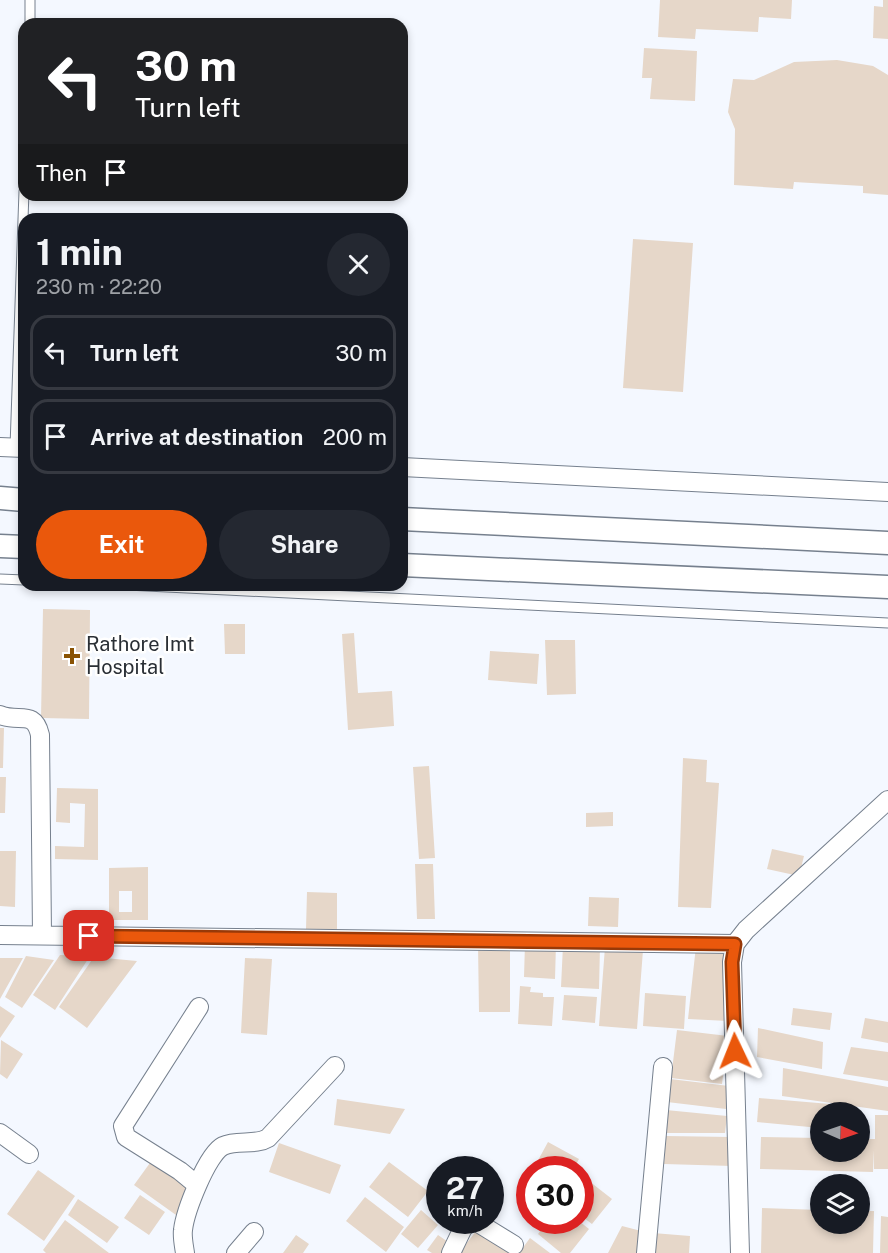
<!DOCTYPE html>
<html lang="en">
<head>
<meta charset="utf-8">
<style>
  :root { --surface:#171b24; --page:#242831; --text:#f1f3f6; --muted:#9ea1a6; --line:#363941; --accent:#ea580c }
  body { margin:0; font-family:"Public Sans",sans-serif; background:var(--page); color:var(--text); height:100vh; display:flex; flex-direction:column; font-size:22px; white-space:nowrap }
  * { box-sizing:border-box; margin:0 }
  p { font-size:20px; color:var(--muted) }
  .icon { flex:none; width:33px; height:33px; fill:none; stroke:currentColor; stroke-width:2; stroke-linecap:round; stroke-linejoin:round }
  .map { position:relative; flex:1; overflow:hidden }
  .sheet { position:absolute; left:18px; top:213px; width:390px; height:378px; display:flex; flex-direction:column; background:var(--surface); border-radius:18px; box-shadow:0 3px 9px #0003 }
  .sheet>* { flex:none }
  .hud { position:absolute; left:18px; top:18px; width:390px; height:183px; border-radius:18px; box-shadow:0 3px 9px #0003; background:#202124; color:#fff; overflow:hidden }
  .needle { width:39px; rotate:92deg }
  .controls { position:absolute; left:810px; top:1102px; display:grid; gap:12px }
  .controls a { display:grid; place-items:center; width:60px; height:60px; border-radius:50%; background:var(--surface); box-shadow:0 3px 9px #0003; font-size:30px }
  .speed { position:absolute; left:426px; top:1156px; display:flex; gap:12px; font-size:30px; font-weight:700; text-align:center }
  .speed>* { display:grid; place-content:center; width:78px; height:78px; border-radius:50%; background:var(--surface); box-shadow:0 3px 9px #0003; line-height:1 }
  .speed small { font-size:15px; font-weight:400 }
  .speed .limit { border:9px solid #d22; background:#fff; color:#111 }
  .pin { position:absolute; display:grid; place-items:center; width:51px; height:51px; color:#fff; margin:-26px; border-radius:12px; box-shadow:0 3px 9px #0006 }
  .me { position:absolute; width:66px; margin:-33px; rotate:358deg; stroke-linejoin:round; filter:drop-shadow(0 0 4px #0008) }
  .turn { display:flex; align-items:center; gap:21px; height:126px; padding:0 18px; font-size:27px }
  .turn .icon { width:78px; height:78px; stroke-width:2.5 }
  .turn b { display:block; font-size:42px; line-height:51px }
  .then { display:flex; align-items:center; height:57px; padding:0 18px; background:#0003; gap:12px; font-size:22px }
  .round { display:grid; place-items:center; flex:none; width:63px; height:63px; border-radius:32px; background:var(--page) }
  .headline { display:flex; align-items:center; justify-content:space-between; height:102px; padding:0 18px }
  h1 { font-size:36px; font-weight:700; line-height:45px }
  .action { display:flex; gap:12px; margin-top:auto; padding:12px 18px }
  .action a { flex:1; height:69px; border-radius:36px; background:var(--accent); color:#fff; font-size:24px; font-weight:700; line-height:69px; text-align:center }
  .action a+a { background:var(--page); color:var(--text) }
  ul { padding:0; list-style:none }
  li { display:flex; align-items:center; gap:18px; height:75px; margin:0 12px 9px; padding:0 6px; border:3px solid var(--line); border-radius:18px }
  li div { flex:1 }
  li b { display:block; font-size:22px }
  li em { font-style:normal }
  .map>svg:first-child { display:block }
  .building { fill:#e6d7c9; fill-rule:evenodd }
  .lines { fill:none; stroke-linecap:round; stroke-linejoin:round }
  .service-casing { stroke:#76808e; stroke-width:11 }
  .minor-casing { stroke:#76808e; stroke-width:20 }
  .tertiary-casing { stroke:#76808e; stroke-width:25 }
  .service { stroke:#fff; stroke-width:9 }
  .minor { stroke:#fff; stroke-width:18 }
  .tertiary { stroke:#fff; stroke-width:22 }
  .route-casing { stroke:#983908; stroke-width:15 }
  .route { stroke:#ea580c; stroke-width:10 }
  .poi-dot { fill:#8a5304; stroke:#fff; stroke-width:2 }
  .labels { text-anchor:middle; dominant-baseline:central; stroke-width:5; stroke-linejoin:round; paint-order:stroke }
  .poi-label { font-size:20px; fill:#2a2f35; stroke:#fff; text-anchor:start }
</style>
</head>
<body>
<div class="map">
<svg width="888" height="1253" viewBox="0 0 888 1253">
  <rect width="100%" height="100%" fill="#f4f8ff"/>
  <!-- building -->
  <path class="building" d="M660,0h132l-1,19 -32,-2 -1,15 -62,-3 -1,10 -37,-2z
    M883,0h5v39l-15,-1 1,-32 9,1z
    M644,48l53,3 -2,50 -45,-2 2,-21h-10z
    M837,60l36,6 15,9v120l-25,-2v-7l-69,-4 -1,7 -59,-4 1,-56 -7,-17 5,-33 21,1 40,-18z
    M633,239l60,4 -10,149 -60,-4z
    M43,609l47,1 -1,109 -48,-1z
    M224,624h21v30h-20z
    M354,633l4,60 34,-2 2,35 -46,4 -6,-96z
    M545,640h30l1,54 -29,1z
    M490,651l49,3 -2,30 -49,-4z
    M0,728h4l-1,40h-3z
    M683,758l24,2 -1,22 13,1 -8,125 -33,-1z
    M429,766l6,92 -16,1 -6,-92z
    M0,777h6l-1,36h-5z
    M57,788l41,1v71l-43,-1v-13l29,1 1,-43 -15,-1v20l-14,-1z
    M613,812v14l-27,1v-14z
    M772,849l32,7 -5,20 -32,-7z
    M0,851h16l-1,56 -15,-1z
    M415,864h18l2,55h-18z
    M148,867v53h-39v-52zM119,891h13v21h-13z
    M307,892l30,1v37l-31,-1z
    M589,897l30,1 -1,29 -30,-1z
    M525,943l31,1 -1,35 -31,-2z
    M478,944h32v68h-31z
    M563,945l37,1 -1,43 -38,-2z
    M696,946l32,2v73l-40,-2z
    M605,947l38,3 -6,79 -38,-3z
    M60,955l30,1 -35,54 -22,-15z
    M26,956l28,4 -32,48 -17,-11z
    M94,957l43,4 -50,67 -28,-21z
    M0,958h23l-23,41z
    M245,958l27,1 -5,76 -26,-2z
    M520,986l11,1 -1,5 13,1v4h11l-2,29 -34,-2z
    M645,993l41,3 -2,33 -41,-3z
    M564,995l33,2 -2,26 -33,-3z
    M0,1006l15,10 -15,22z
    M793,1008l39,5 -2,17 -39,-5z
    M865,1018l23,4v21l-27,-5z
    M758,1028l65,14 -1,27 -65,-12z
    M677,1030l51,6 -6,48 -51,-6z
    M1,1040l22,14 -16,25 -7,-5z
    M851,1047l37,5v29l-45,-7z
    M783,1068l105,19v24l-106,-15z
    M670,1079l59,7 -3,23 -59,-7z
    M759,1098l71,6 -1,9h-9v15l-63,-6z
    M337,1099l68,10 -15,25 -56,-9z
    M666,1110l61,6 -2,17h-59z
    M875,1115h13v54h-14v-19l-1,22 -113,-3 1,-32 59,1v14h40v-13h15z
    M666,1136l65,1 1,29 -68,-2z
    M548,1142l31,17 -6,11h-27l-10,-6z
    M279,1143l62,22 -11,29 -61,-22z
    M155,1156l39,32 -18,27 -42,-30z
    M389,1162l39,29 -20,26 -39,-30z
    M38,1170l37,26 -31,45 -37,-27z
    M580,1174l32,25 -20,25 -12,-9z
    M140,1195l25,17 -16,23 -25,-17z
    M365,1197l39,30 -18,25 -40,-31z
    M78,1199l41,28 -12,16 -39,-28z
    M762,1208l58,2v14h40v-13h14l-1,42h-112z
    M421,1210l17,15 -20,23 -17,-14z
    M881,1216l7,1v36h-8z
    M65,1220l44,33h-63l-3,-3z
    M548,1221h31l10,8 -19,24h-9l-23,-19z
    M480,1226l31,23 -3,4h-49z
    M622,1226l23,6 -3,21h-34z
    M653,1233l37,3 -1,17h-38z
    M296,1235l13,9 -6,9h-20z
    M438,1235l16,11 -5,7h-17l-5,-3z
    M530,1238l20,15h-31z"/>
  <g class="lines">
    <!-- service casing -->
    <g class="service-casing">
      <path id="service" d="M30,24v-24
        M15,447l9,-256
        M0,579l24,1
        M127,585l761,38"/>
    </g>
    <!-- minor casing -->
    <g class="minor-casing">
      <path id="minor" d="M0,447l24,1
        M402,467l486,25
        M0,715c19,8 34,-6 40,20l2,200
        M0,935l735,9
        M0,1133l29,21
        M197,1185l-17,-14 -54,-34 -3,-11 76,-119
        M475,1221l39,24
        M185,1253c-1,-7 -3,-16 -2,-23 2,-18 24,-76 40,-84 14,-7 32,0 45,-8l67,-72
        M236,1253l18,-21
        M451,1253l12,-25 8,-7
        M646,1253l17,-186
        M740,1253l-8,-291 3,-18 11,-14 142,-130"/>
    </g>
    <!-- tertiary casing -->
    <g class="tertiary-casing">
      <path id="tertiary" d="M0,498l24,2
        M402,519l486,24
        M0,546l24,1
        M402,565l486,22"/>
    </g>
    <!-- service -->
    <use href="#service" class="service"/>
    <!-- minor -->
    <use href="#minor" class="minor"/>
    <!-- tertiary -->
    <use href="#tertiary" class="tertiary"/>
  </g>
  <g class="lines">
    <!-- route casing -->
    <g class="route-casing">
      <path id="route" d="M89,936l646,8 -3,18 3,89"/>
    </g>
    <!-- route -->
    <use href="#route" class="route"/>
  </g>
  <!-- markers -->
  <path class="poi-dot" d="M69 647h6v6h6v6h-6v6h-6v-6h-6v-6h6z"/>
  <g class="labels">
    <!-- poi labels -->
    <g class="poi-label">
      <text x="86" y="644">Rathore Imt<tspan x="86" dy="23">Hospital</tspan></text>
    </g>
  </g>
</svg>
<div class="controls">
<a><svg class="needle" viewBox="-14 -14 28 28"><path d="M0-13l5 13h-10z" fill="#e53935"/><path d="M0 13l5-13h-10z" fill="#9ea1a6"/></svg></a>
<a><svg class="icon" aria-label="layers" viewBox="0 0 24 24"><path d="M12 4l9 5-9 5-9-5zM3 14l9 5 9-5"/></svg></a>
</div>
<div class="speed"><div>27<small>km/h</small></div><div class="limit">30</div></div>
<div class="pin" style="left:89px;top:936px;background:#d93025"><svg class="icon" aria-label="arrive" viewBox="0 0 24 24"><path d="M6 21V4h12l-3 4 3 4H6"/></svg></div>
<svg class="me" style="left:735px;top:1051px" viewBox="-20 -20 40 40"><path d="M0-17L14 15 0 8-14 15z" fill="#ea580c" stroke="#fff" stroke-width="4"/></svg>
<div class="hud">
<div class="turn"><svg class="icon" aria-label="left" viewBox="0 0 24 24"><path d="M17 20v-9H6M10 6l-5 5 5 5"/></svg><div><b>30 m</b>Turn left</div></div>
<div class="then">Then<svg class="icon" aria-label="arrive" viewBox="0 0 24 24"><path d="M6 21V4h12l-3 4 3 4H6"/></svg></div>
</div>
<section class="sheet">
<div class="headline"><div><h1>1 min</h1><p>230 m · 22:20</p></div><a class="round"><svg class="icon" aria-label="close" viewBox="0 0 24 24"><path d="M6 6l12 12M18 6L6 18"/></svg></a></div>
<ul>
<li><svg class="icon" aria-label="left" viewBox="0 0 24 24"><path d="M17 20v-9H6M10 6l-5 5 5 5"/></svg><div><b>Turn left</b></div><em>30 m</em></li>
<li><svg class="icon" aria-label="arrive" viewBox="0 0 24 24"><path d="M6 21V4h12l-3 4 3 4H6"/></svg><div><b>Arrive at destination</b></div><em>200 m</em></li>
</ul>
<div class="action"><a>Exit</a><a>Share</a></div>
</section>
</div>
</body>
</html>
